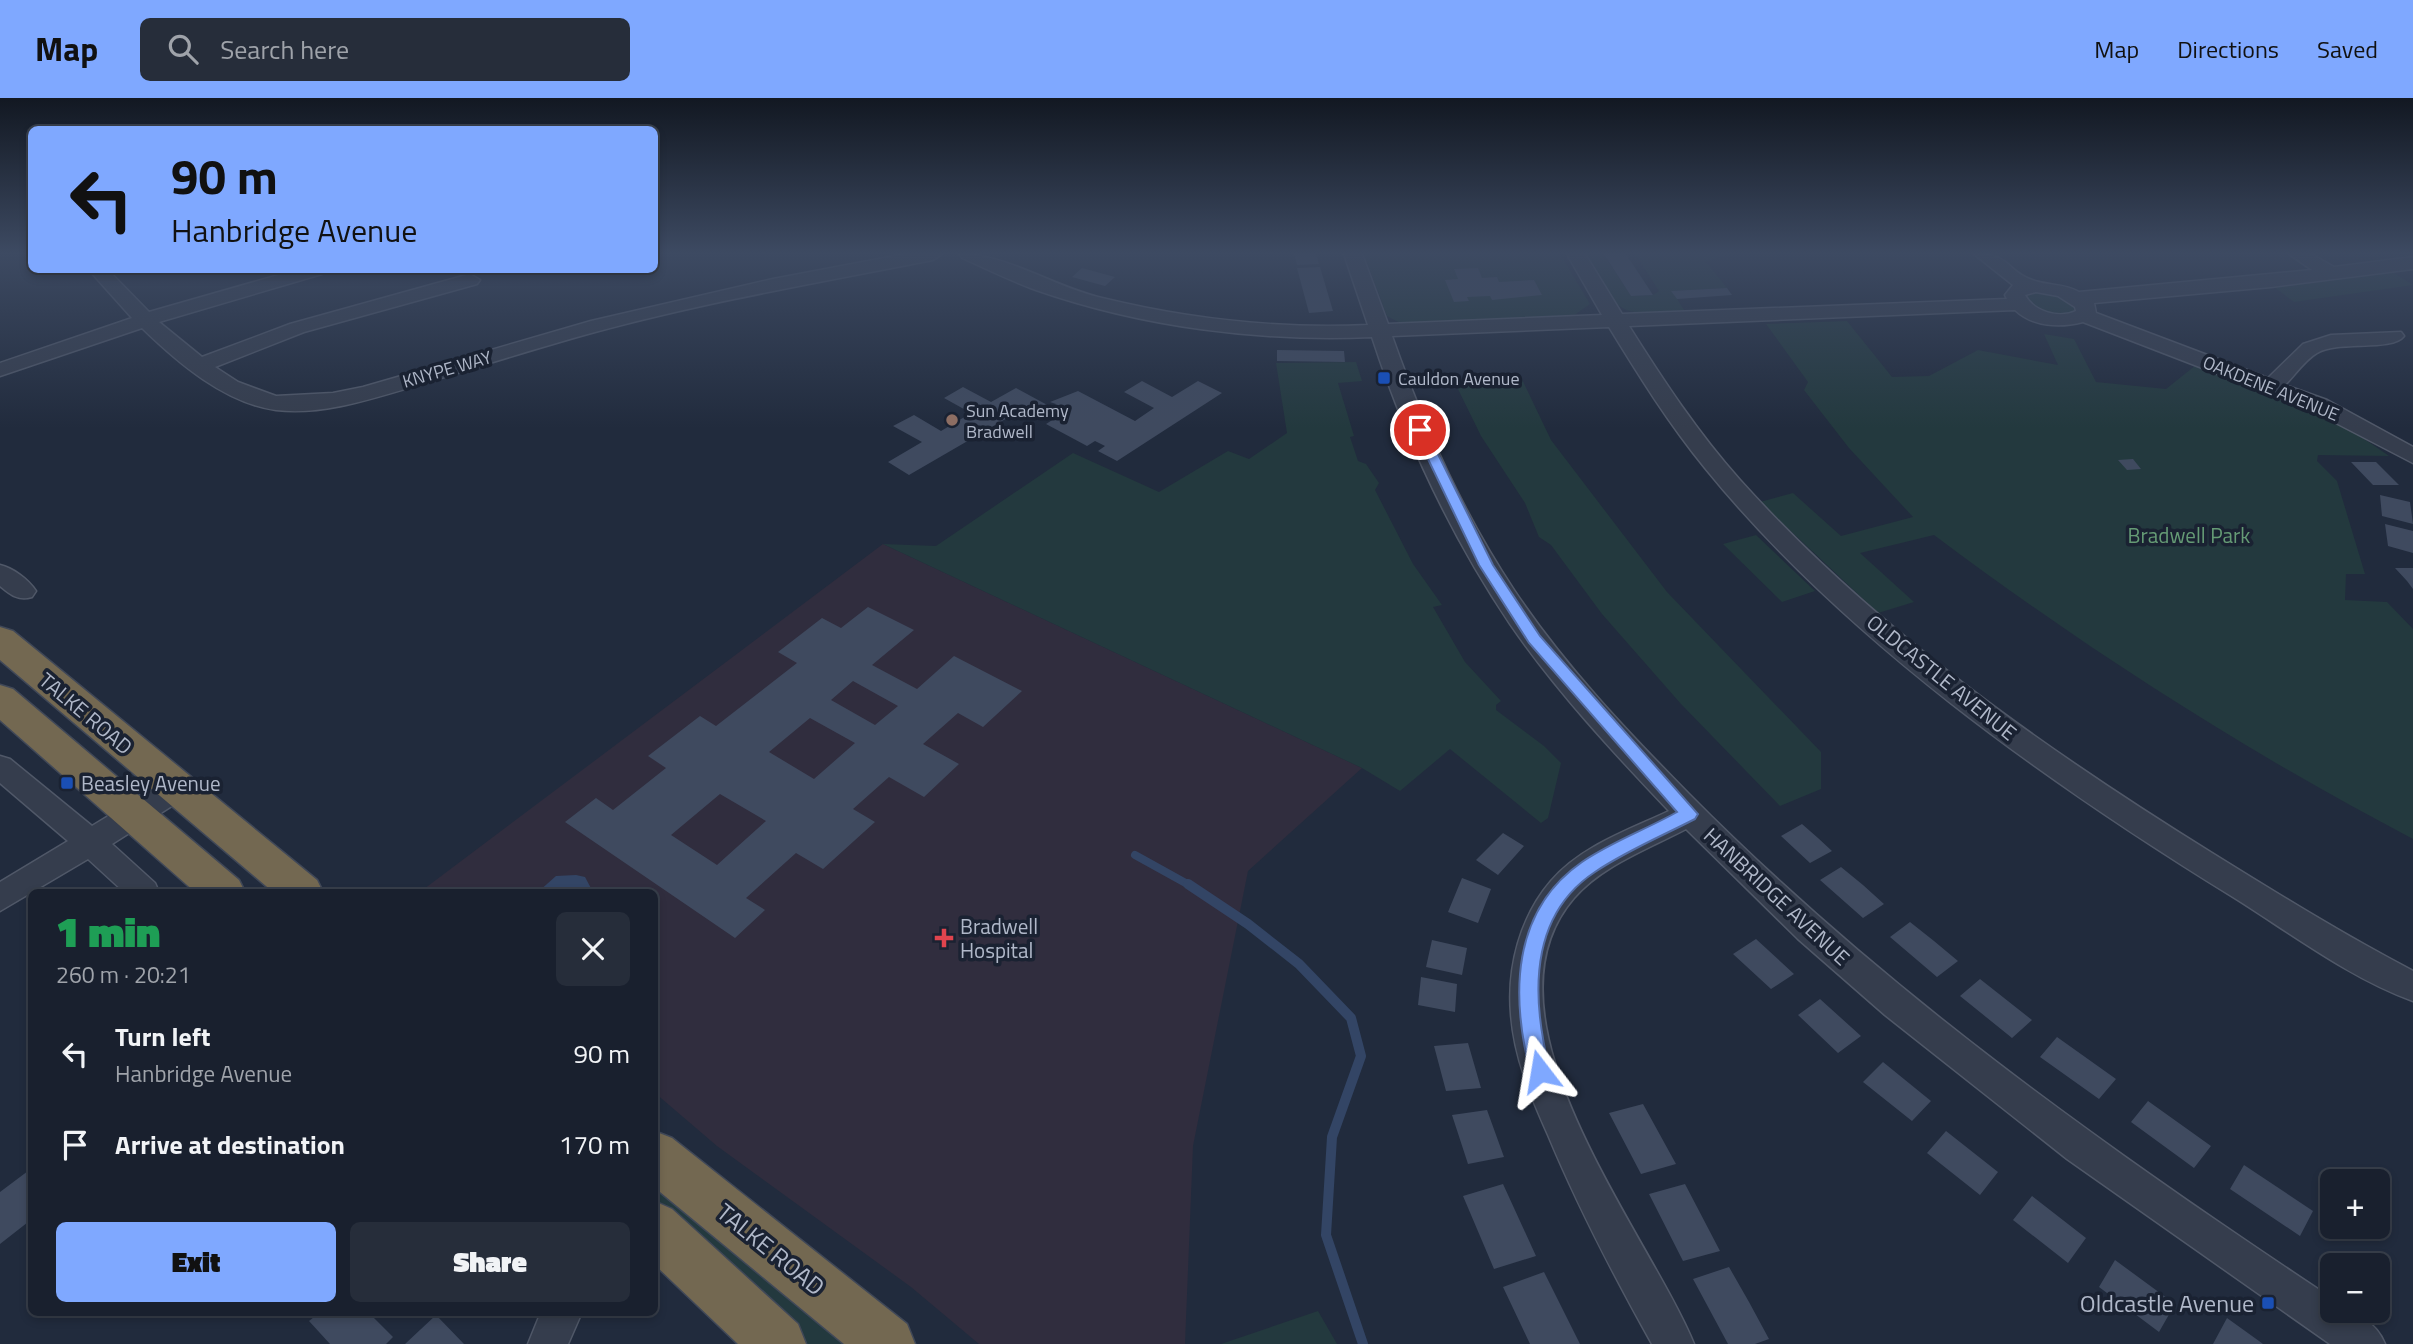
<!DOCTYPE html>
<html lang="en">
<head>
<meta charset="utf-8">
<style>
  :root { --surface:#19202e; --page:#262d3a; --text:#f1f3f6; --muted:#9fa3aa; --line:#373e4a; --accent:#7fa8ff }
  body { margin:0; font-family:"Titillium Web",sans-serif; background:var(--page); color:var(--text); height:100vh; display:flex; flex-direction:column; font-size:26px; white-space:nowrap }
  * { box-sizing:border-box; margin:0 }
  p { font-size:23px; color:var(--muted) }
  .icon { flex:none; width:38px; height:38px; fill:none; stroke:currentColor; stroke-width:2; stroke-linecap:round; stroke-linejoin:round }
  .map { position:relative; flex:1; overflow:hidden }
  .panel { position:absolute; left:28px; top:791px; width:630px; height:427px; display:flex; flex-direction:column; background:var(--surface); border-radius:10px; box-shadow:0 4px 10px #0003,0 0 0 2px var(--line) }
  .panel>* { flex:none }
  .guide { position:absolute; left:28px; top:28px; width:630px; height:147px; border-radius:10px; box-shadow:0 4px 10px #0003,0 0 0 2px var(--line); background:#7fa8ff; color:#111; overflow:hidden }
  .tools { position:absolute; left:2320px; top:1071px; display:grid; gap:14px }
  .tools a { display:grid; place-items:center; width:70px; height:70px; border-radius:10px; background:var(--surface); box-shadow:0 4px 10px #0003,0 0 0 2px var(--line); font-size:35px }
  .pin { position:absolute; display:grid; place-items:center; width:60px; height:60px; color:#fff; margin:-30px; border:4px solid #fff; border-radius:50%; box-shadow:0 2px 7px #0007 }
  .me { position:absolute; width:77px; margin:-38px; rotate:346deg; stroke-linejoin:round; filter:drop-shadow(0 0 5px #0008) }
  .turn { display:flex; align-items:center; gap:24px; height:147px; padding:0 28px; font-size:32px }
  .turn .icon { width:91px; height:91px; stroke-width:2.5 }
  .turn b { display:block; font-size:49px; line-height:60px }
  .round { display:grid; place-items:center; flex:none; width:74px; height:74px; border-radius:10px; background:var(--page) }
  .head { display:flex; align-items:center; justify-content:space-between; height:119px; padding:0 28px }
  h1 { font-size:42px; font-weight:800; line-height:52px; color:#1e9e55 }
  .primary-button { display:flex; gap:14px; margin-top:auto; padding:14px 28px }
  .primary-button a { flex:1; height:80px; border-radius:10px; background:var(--accent); color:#111; font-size:28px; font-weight:800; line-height:80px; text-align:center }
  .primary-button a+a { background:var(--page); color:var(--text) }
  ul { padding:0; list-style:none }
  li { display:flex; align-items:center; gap:21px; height:91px; padding:0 28px }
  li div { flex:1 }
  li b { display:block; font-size:26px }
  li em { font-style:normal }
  header { display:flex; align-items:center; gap:42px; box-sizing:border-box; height:98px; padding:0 35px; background:var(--accent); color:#111 }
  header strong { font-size:33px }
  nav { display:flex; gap:38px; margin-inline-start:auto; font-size:24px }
  .search { width:490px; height:63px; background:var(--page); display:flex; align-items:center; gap:18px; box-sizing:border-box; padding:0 24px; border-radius:10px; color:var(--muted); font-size:26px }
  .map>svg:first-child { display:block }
  .medical { fill:#302d3e }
  .green { fill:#23393e }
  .water { fill:#334565 }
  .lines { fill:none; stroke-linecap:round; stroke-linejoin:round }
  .stream-far1 { stroke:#334565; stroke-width:8 }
  .stream { stroke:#334565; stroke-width:10 }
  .building { fill:#3f4a5f; fill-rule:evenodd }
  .minor-casing { stroke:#505868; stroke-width:3 }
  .highway-casing { stroke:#404858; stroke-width:3 }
  .minor { fill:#353d4d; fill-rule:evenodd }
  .highway { fill:#736851; fill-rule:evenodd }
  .route { fill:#7fa8ff; stroke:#536da6; stroke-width:2 }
  .transit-dot { fill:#1a4fb4; stroke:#1a2232; stroke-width:2.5 }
  .education-dot { fill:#8d6e63; stroke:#1a2232; stroke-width:2.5 }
  .health-dot { fill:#e0444e; stroke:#1a2232; stroke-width:2.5 }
  .labels { text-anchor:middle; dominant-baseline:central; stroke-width:7; stroke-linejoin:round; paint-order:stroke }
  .far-street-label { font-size:18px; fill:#b0b8c9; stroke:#1a2232 }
  .far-poi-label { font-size:18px; fill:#b0b8c9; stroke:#1a2232; text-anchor:start }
  .park-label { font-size:21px; fill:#659b75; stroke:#1a2232 }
  .street-label { font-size:21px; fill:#b0b8c9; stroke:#1a2232 }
  .poi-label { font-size:21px; fill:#b0b8c9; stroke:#1a2232; text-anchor:start }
  .near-street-label { font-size:24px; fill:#b0b8c9; stroke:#1a2232 }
  .near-poi-label { font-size:24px; fill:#b0b8c9; stroke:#1a2232; text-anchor:end }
</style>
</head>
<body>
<header>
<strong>Map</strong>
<div class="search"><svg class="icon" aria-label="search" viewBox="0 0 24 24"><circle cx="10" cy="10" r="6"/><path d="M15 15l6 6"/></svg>Search here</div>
<nav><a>Map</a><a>Directions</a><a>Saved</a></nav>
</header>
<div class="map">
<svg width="2413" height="1246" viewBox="0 0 2413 1246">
  <rect width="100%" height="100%" fill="#212b3d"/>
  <!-- medical -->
  <path class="medical" d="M883,446l479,224 -114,103 -55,275 -8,198h-206l-68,-57 -194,-141 -62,-53 -1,-201h-234z"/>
  <!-- green -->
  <path class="green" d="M1364,156h196l30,50 -17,12 -169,9 -17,-9z
    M1583,156h20l28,42 22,-1 6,-4 -24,-37h140l-49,1 -20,7 21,26 -55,3 14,22c-74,2 -64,2 -103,-59z
    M2391,173l22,14 -119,17 -21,-16z
    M2033,193h16l28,14 -1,7c-22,7 -37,0 -52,-16z
    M1847,223l45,56 37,-1 49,-26 80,15 -14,-31 30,5 22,43 70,7 30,-24c67,25 135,48 193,91l-71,-1 -1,6 20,20 28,93h-19l-1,26 42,2 26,27v210c-168,-88 -327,-190 -479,-304l-74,18 54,49 -36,11 -118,-111 33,-9 48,43 72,-19 -64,-69 -45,-58 4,-8 -42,-58z
    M1356,264l6,19 -24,2 16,53 -4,1 8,24 8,3 13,19 -4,7 38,74 29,41 -9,2 32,55 36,39 -5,4v5l48,36 17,17 -13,55 -7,5 -91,-74 -50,42 -38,-23 -479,-224 53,2 137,-93 86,39 69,-41 21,8 38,-26 -11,-70z
    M1519,275l32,67 116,152 154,160v37l-41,17 -99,-102 -79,-90 -51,-69 -12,-8 -14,-34 -44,-67 -24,-49 9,-4z
    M1756,437l59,56 -33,11 -59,-58z
    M654,1083l202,163h-51l-150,-127z
    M1318,1213l19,33h-116z"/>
  <!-- water -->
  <path class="water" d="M576,777l9,2 8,15h-55l18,-16z"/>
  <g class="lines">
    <!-- stream-far1 -->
    <path class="stream-far1" d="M1135,757l56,31"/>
    <!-- stream -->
    <path class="stream" d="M1188,786l60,40 51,40 52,54 10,38 -29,81 -6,98 37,109"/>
  </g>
  <!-- building -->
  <path class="building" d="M1294,156h22l3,10 -22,1z
    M1604,156h22l27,41 -22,1z
    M1320,169l13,44 -24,2 -12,-45z
    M1082,170l33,9 -10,9 -33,-9z
    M1478,170l4,10 15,-1 2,5 35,-2 8,15 -50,5 -2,-4 -23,1 2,4 -15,1 -9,-22 13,-1 -4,-10z
    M1727,190l5,7 -55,4 -6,-8z
    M1277,252l67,1 1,11 -68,-1z
    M1142,283l30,16 26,-16 24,12 -105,68 -19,-10 7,-5 -10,-5 -8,5 -41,-22 11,-7 -24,-14 -124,72 -21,-13 34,-20 -29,-16 21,-11 27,16 30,-18 -27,-15 19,-11 28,15 25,-14 35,19 5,-3 -6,-2 28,-11 57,30 19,-13 -30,-16z
    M2133,361l8,10 -14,1 -9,-10z
    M2351,364h25l23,23h-26z
    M2380,397l30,7 3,22 -31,-8z
    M2385,426l28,7v22l-25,-7z
    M2395,470h18v21l-6,-8z
    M868,509l46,23 -42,35 45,24 37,-33 68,35 -39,36 -25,-14 -35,31 36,20 -35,33 -35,-20 -36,32 22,13 -52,47 -27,-16 -50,45 19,12 -30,28 -170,-116 31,-24 17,12 53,-42 -18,-12 52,-40 16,10 81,-63 -19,-11 44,-34 19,10zM853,583l45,25 -23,19 -44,-25zM810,620l45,25 -41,36 -45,-27zM720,696l46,27 -49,44 -46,-30z
    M1802,726l16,14 14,13 -22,12 -29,-27z
    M1503,735l21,13 -26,29 -22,-15z
    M1841,769l22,18 21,19 -21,14 -43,-38z
    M1462,780l29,11 -13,34 -30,-11z
    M1910,824l24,19 24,20 -21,16 -47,-40z
    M1756,841l38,35 -23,15 -38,-35z
    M1432,842l35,8 -5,27 -36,-8z
    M1421,879l36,7 -2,28 -37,-7z
    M1980,881l52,41 -20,18 -52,-42z
    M1820,901l41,37 -23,17 -40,-38z
    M2057,939l59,42 -17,20 -59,-42z
    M1468,945l13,45 -35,3 -12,-45z
    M1883,964l48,39 -19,20 -49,-39z
    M2148,1003l63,45 -17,22 -63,-46z
    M1643,1006l33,60 -35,10 -32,-61z
    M1487,1012l17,47 -36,7 -16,-49z
    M1946,1033l52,41 -18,23 -53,-42z
    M2244,1067l69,46 -13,25 -70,-47z
    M28,1073l4,3v45l-32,25v-52z
    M1503,1086l33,72 -42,13 -31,-73z
    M1685,1086l35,67 -37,10 -34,-67z
    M2032,1098l54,42 -18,25 -55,-43z
    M2115,1162l60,44 -16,28 -60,-45z
    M1729,1169l20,35 20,37 -14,5h-27l-35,-65z
    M1544,1174l36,72h-50l-27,-57z
    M319,1215h50l24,24 -7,7h-56l-21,-23z
    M436,1217l28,29h-59z
    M2227,1220l32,23 4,3h-50z"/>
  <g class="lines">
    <!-- minor casing -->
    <g class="minor-casing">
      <path id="minor" d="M905,156h37l-9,6c-113,22 -227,42 -338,72 -58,16 -115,34 -173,52 -45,13 -98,32 -146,26 -51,-7 -98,-47 -134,-82l-142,48v-13l132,-45 -43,-48h19l41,42 147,-42h28l-2,4 -163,48 43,35 88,-33 180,-50 10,6 -3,4 -173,48 -89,35 23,15 38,14 57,-3 30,-6 228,-66 182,-42z
        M960,156c47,0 94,33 142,44 86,21 178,31 266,27l-24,-71h18l26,70 214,-9 -35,-61h18l37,60 385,-15 -2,-4 8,-10 -39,-31c38,0 31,16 58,26 15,6 32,3 47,12l233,-22 -23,-16h22l23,13 79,-10v12l-142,18 -177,16 2,10 172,65 35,-34 28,-9 70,-3 3,4c-12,16 -66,4 -87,17 -12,7 -22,22 -32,32l42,15 86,47v16l-102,-53 -228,-88c-23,6 -50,5 -68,-12l-386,16c34,54 69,107 111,154 134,149 303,268 472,373 66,41 132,82 201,118v30c-62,-22 -124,-69 -180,-104 -185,-114 -390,-259 -528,-429 -36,-44 -66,-92 -96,-141l-217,9c31,88 70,176 122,254 50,75 112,140 175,204 193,195 416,354 644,505v12c23,0 43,11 52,33h-55l-263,-185 -182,-144 -87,-76 -112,-110c-38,20 -83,36 -112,69 -103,119 74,334 120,446h-42c-38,-68 -74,-137 -104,-209 -17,-38 -34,-78 -37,-121 -4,-47 9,-97 40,-133 30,-35 78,-51 118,-70 -56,-59 -113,-120 -159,-187 -59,-88 -105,-186 -138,-287 -112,5 -230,-10 -336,-47 -25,-9 -49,-21 -74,-32zM2036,194l22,4 17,11 1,4c-17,8 -42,1 -51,-16z
        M0,467c13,3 28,14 36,26l-4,6c-14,4 -21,-2 -32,-11z
        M0,658l10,3 82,67 74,-45 10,-3 10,3 5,8 -5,8 -74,47 43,39 4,9h-35l-36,-33 -88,52v-29l68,-41 -68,-58z
        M541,1214h41l-14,32h-40z"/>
    </g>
    <!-- highway casing -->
    <g class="highway-casing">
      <path id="highway" d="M0,529l13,4 304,249 6,12h-50l-273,-232z
        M0,587l13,4 226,191 6,12h-50l-195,-172z
        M654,1033l18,7 235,186 8,20h-71l-190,-157z
        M654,1103l18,8 126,115 8,20h-68l-84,-80z"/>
    </g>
    <!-- minor -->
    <use href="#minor" class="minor"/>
    <!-- highway -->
    <use href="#highway" class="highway"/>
  </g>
  <!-- sky -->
  <linearGradient id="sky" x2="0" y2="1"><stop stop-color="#121822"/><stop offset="0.47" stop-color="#3d4a62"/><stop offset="1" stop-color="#3d4a62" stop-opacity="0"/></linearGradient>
  <rect width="2413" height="330" fill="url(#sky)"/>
  <!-- route -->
  <path class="route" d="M1416,330l10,2 67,135 47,71 158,178 -3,5c-33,17 -69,32 -100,53 -68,45 -63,129 -45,199l-3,7 -7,2 -7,-2 -3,-7c-19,-75 -19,-160 52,-209 29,-20 65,-33 95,-50l-148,-169 -50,-78 -65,-135z"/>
  <!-- markers -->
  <g class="transit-dot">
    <rect x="1377" y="273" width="14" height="14" rx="3.5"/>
    <rect x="60" y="678" width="14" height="14" rx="3.5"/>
    <rect x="2261" y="1198" width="14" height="14" rx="3.5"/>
  </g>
  <circle class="education-dot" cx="952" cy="322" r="7"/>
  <path class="health-dot" d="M940.5 829.5h7v7h7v7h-7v7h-7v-7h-7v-7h7z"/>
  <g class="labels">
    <!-- far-street labels -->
    <g class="far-street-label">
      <text transform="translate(447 271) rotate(-16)">KNYPE WAY</text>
      <text transform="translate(2271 290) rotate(22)">OAKDENE AVENUE</text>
    </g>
    <!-- far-poi labels -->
    <g class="far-poi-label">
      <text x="1398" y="280">Cauldon Avenue</text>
      <text x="966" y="312">Sun Academy<tspan x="966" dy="21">Bradwell</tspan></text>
    </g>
    <!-- park labels -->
    <g class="park-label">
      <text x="2189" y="437">Bradwell Park</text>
    </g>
    <!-- street labels -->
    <g class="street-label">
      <text transform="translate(1942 579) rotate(39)">OLDCASTLE AVENUE</text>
      <text transform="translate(86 615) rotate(40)">TALKE ROAD</text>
      <text transform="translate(1777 798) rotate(43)">HANBRIDGE AVENUE</text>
    </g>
    <!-- poi labels -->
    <g class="poi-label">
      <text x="81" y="685">Beasley Avenue</text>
      <text x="960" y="828">Bradwell<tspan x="960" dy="24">Hospital</tspan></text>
    </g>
    <!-- near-street labels -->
    <g class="near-street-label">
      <text transform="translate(771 1151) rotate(39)">TALKE ROAD</text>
    </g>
    <!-- near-poi labels -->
    <g class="near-poi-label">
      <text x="2254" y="1205">Oldcastle Avenue</text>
    </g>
  </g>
</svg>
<div class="tools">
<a>+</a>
<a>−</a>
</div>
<div class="pin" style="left:1420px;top:332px;background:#d93025"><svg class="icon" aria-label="arrive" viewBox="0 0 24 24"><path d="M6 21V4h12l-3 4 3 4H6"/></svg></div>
<svg class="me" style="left:1540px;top:973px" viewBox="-20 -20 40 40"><path d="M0-17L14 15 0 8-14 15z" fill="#7fa8ff" stroke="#fff" stroke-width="4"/></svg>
<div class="guide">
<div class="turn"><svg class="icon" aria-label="left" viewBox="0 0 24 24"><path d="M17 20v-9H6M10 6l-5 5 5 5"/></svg><div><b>90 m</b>Hanbridge Avenue</div></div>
</div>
<section class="panel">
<div class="head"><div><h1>1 min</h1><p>260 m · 20:21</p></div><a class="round"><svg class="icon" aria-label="close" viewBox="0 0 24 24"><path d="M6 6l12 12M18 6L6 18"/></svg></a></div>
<ul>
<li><svg class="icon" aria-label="left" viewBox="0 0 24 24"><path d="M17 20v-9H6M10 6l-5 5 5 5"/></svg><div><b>Turn left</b><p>Hanbridge Avenue</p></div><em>90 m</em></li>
<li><svg class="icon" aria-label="arrive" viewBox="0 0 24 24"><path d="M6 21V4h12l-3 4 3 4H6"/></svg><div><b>Arrive at destination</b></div><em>170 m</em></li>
</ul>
<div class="primary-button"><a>Exit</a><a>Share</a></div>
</section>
</div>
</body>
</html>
